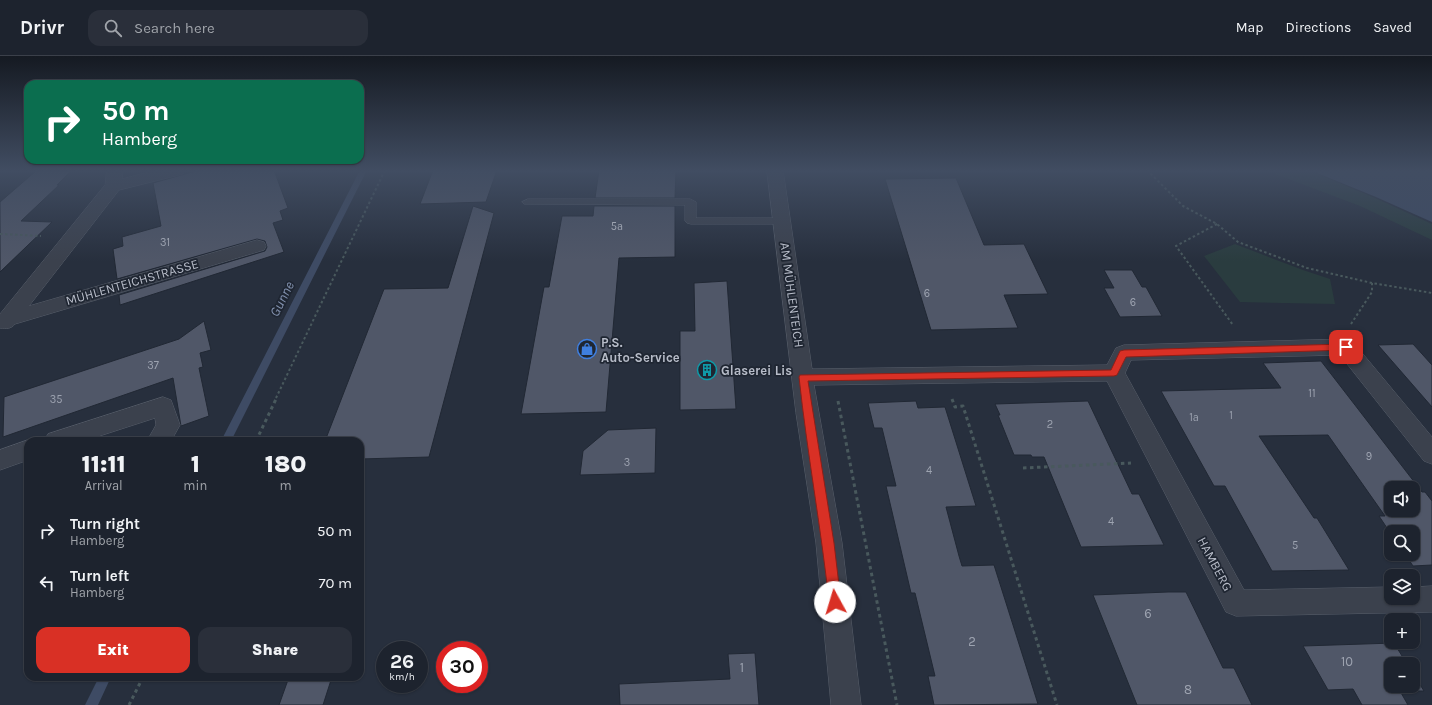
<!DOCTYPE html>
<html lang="en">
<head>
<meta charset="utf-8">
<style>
  :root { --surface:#1d232e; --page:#2a2f3a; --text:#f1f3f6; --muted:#a0a4aa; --line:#3b404a; --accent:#d93025 }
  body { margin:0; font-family:Karla,sans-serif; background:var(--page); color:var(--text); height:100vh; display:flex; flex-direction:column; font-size:15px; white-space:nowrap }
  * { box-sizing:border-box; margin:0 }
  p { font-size:13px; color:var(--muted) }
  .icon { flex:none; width:22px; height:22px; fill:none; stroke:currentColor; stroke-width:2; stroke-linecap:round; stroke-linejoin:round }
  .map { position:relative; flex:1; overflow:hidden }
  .side { position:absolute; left:24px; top:381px; width:340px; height:244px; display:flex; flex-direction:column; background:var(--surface); border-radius:12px; box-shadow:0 1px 3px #0004,0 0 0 1px var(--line) }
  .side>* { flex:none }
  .guide { position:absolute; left:24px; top:24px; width:340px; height:84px; border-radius:12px; box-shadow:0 1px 3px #0004,0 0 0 1px var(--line); background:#0b6e4f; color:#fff; overflow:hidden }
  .tools { position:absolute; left:1384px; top:425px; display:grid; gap:8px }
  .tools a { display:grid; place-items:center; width:36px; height:36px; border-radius:8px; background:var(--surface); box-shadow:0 1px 3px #0004,0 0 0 1px var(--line); font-size:20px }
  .speed { position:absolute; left:376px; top:585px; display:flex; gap:8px; font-size:20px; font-weight:700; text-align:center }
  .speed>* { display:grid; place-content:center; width:52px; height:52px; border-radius:50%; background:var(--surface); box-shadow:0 1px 3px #0004,0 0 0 1px var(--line); line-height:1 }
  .speed small { font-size:10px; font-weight:400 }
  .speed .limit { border:6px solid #d22; background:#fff; color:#111 }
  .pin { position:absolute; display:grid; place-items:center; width:34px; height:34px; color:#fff; margin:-17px; border-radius:8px; box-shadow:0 2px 6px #0006 }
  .me { position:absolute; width:44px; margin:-22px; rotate:354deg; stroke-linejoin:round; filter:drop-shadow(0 0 3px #0008) }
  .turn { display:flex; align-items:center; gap:14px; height:84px; padding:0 12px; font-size:18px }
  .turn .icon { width:52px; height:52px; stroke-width:2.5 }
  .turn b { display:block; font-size:28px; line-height:34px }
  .eta { display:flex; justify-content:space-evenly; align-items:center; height:68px; text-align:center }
  .eta b { font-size:24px; font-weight:800; line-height:28px }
  .primary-button { display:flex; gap:8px; margin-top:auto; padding:8px 12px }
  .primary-button a { flex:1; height:46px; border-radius:12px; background:var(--accent); color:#fff; font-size:16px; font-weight:800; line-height:46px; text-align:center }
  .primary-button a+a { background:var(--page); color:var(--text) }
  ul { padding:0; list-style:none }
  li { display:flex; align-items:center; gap:12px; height:52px; padding:0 12px }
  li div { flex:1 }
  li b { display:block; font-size:15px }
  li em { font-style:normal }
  header { display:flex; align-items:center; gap:24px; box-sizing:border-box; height:56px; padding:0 20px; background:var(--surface); border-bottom:1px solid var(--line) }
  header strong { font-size:19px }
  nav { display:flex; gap:22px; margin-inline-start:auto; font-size:14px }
  .search { width:280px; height:36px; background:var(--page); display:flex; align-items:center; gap:10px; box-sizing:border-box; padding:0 14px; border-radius:12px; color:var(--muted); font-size:15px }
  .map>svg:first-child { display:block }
  .green { fill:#2a3c3f }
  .water { fill:#3e4b64 }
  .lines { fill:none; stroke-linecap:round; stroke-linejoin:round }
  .stream { fill:#3e4b64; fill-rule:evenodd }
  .building { fill:#505768; stroke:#212834; fill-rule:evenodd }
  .service-casing { stroke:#585f6b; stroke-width:1 }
  .minor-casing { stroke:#585f6b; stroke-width:1 }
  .path-far1 { stroke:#49595d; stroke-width:2; stroke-dasharray:2.5 2.5; stroke-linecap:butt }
  .path { stroke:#49595d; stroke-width:3; stroke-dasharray:3.5 3.5; stroke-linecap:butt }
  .service { fill:#3b414d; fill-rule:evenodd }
  .minor { fill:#3b414d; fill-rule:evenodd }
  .route { fill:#d93025; stroke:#8d1f18 }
  .labels { text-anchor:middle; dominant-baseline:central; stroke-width:3.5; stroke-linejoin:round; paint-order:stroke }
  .number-label { font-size:11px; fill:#9da3b0 }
  .street-label { font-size:13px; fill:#b7bcc8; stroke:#1f2632 }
  .poi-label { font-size:13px; font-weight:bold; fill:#b7bcc8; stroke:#1f2632; text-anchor:start }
  .near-number-label { font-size:13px; fill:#9da3b0 }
  .water-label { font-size:14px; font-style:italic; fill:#8190ad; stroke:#1f2632 }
</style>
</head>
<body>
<header>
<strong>Drivr</strong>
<div class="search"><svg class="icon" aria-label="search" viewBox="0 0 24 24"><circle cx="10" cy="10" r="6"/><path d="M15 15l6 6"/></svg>Search here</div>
<nav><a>Map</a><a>Directions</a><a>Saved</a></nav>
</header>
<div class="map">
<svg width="1432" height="649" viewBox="0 0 1432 649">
  <rect width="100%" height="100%" fill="#272f3d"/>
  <!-- green -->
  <path class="green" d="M1265,114h43l67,28 57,26v16l-72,-34z
    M1235,188l68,26 27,9 5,25 -95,-2 -36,-46z"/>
  <!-- water -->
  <path class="water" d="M1310,114h122v52l-56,-25z"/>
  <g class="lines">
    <!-- stream -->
    <path class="stream" d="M360,114h7l-136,271h-10z
      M99,621h12l-13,28h-13z"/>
  </g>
  <!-- building -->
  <path class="building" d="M37,114h35l-15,15h2l-38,36 31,1 -52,50v-70z
    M199,114h75l14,38 -8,3 3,9 -10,3 11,29 -164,53 -1,-10 146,-44 2,-4 -2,-6 -8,-2 -140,40 -4,-30 10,-3 -1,-9 39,-11 -8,-43z
    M433,114h64l-11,32 -66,2z
    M599,114h77l-1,28h-80z
    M956,122l28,67 40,-1 24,50 -44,1 14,33 -87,2 -46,-151z
    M473,150l21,7 -65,244 -69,2v-18h-35l59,-152 64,-1z
    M594,150h81v51l-56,1 -13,154 -85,2 23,-127h5l13,-71h31z
    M1104,214h28l10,17h4l16,29 -42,1 -16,-29h10z
    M727,225l9,128 -56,1v-79h15l-1,-48z
    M204,265l7,29 -11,3 3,14 -4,1 10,48 -28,10 -8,-48 -170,59 1,-40 175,-58z
    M1413,288l19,21v42l-54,-62z
    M1321,305l101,131h3l7,9v64l-19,1 -8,-12h8v-22h-22v2l-12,-18h6l-57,-81 -69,1 55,82h3l32,52 -77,1 -47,-85h-11l-53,-95 120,-3 -18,-25zM1391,432h22v22h-22z
    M916,345l2,7 27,-1 31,99 -30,1 13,49 3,10 32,-1 44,139 -104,1 -6,-29h7l-20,-83h-4l-25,-107h10l-14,-58h-8l-6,-25z
    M1088,345l44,93h7l25,51 -83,2 -37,-90h-12l-1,-2h-17l-16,-40h2l-5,-11z
    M656,372l-1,45 -75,2 3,-24 25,-21z
    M1168,536h18l37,76h11l18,37h-115l-44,-110z
    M1394,587l13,21h-16v22h22v-13l11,18h-24l8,14h-46l-9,-16 -25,1 -25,-44z
    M755,597l4,52h-139l-1,-21 111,-5 -2,-25z
    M289,621h43l-9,28h-44z"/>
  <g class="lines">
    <!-- service casing -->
    <g class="service-casing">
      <path id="service" d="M528,143h162l6,3v16h86l4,1 2,2 -2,2 -4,1h-91l-4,-1 -2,-2v-16l-161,-1 -2,-2z"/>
    </g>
    <!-- minor casing -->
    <g class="minor-casing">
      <path id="minor" d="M107,114h16l-1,9 34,-9h29l-2,4 -64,16 -90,116 228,-66 7,2 2,4 -2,4 -249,74c-4,5 -9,5 -15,4v-14l105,-129z
        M767,114h16l29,199 295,-4 9,-17 8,-3 222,-6 7,3 79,95v27l-8,-3 -84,-106 -209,5 -6,13 119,217 147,-3v11h22v-11l19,-1v26l-196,4 -10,-4 -119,-231 -293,4 28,158 19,162h-30l-15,-162 -20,-130z
        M163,341l8,3 9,25 -9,16h-24l9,-16 -1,-7 -71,23h-40l4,-7z
        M28,384l2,1h-2v19l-28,10v-20z"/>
    </g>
    <!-- path-far1 -->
    <path class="path-far1" d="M1147,114l36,36 34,18 21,18 69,26 65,15 60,10
      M1217,168l-41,22 57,79
      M0,178l41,2
      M1351,268l21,-32v-9
      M276,342l109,-228"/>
    <!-- path -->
    <path class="path" d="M952,343l3,8 8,-1 94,299
      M838,345l59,304
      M256,385l21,-44
      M1023,412l108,-5
      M129,649l14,-28"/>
    <!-- service -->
    <use href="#service" class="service"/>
    <!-- minor -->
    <use href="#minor" class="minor"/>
  </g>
  <!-- sky -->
  <linearGradient id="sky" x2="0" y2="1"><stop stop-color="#151a22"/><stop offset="0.56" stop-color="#414d62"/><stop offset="1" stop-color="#414d62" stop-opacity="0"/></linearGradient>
  <rect width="1432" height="205" fill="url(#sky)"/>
  <!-- route -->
  <path class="route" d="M1346,288l4,3 -4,3 -220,7 -9,18 -3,1 -306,5 26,162 7,59 -2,3 -4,2 -4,-2 -2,-3c-8,-75 -22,-150 -30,-225l1,-2 311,-5 9,-19 4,-1z"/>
  <!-- icons -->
  <defs>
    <g id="shop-ring" transform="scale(1)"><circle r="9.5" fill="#1f2632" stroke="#3f7fe0" stroke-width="1.5"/><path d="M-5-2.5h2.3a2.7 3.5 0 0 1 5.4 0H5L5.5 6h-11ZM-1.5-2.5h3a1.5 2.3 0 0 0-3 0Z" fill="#3f7fe0"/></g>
    <g id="building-ring" transform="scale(1)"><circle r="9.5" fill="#1f2632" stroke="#0f9aa8" stroke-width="1.5"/><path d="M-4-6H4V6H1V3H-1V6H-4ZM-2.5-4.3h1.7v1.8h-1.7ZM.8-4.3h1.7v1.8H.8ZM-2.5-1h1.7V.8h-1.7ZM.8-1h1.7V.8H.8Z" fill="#0f9aa8"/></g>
  </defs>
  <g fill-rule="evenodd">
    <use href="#shop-ring" x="587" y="293"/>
    <use href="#building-ring" x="707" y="314"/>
  </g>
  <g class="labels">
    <!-- number labels -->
    <g class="number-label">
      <text x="617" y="170">5a</text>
      <text x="165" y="186">31</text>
      <text x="927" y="237">6</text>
      <text x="1133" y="246">6</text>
      <text x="153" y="309">37</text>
      <text x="1312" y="337">11</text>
      <text x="56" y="343">35</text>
      <text x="1231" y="359">1</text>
      <text x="1194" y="361">1a</text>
      <text x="1050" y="368">2</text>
      <text x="1369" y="400">9</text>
      <text x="627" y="406">3</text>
      <text x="929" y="414">4</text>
      <text x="1111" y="465">4</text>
      <text x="1295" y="489">5</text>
    </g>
    <!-- street labels -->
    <g class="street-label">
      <text transform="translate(132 226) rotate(-16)">MÜHLENTEICHSTRASSE</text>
      <text transform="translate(792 239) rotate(82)">AM MÜHLENTEICH</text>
      <text transform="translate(1215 508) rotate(62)">HAMBERG</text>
    </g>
    <!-- poi labels -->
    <g class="poi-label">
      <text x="601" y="286">P.S.<tspan x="601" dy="15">Auto-Service</tspan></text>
      <text x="721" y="314">Glaserei Lis</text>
    </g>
    <!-- near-number labels -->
    <g class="near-number-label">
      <text x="1148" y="557">6</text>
      <text x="972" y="585">2</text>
      <text x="1347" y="605">10</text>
      <text x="742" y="611">1</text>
      <text x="1188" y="633">8</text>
    </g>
    <!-- water labels -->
    <g class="water-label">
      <text transform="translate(282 243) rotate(-63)">Gunne</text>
    </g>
  </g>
</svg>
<div class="tools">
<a><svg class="icon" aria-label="sound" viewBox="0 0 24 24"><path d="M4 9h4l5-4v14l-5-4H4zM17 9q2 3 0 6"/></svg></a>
<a><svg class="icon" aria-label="search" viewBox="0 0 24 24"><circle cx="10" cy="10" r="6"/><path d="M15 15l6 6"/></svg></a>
<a><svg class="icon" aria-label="layers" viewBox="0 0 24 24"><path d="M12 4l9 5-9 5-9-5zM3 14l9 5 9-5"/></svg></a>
<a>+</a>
<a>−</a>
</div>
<div class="speed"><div>26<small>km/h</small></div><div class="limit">30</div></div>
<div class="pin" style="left:1346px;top:291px;background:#d93025"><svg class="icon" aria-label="arrive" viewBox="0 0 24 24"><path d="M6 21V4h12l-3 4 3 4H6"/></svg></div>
<svg class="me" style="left:835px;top:546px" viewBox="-20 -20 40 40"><circle r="19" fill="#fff"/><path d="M0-13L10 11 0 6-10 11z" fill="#d93025"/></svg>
<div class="guide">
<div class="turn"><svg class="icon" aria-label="right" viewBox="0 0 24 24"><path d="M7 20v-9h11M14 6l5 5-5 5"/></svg><div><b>50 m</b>Hamberg</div></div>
</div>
<section class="side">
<div class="eta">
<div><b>11:11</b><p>Arrival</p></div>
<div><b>1</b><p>min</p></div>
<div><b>180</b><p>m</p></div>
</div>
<ul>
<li><svg class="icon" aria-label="right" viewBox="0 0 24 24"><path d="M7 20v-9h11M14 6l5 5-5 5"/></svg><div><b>Turn right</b><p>Hamberg</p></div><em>50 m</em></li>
<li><svg class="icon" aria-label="left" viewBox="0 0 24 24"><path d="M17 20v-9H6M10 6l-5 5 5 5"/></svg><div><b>Turn left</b><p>Hamberg</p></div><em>70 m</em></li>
</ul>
<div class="primary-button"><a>Exit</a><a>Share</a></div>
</section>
</div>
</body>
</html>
